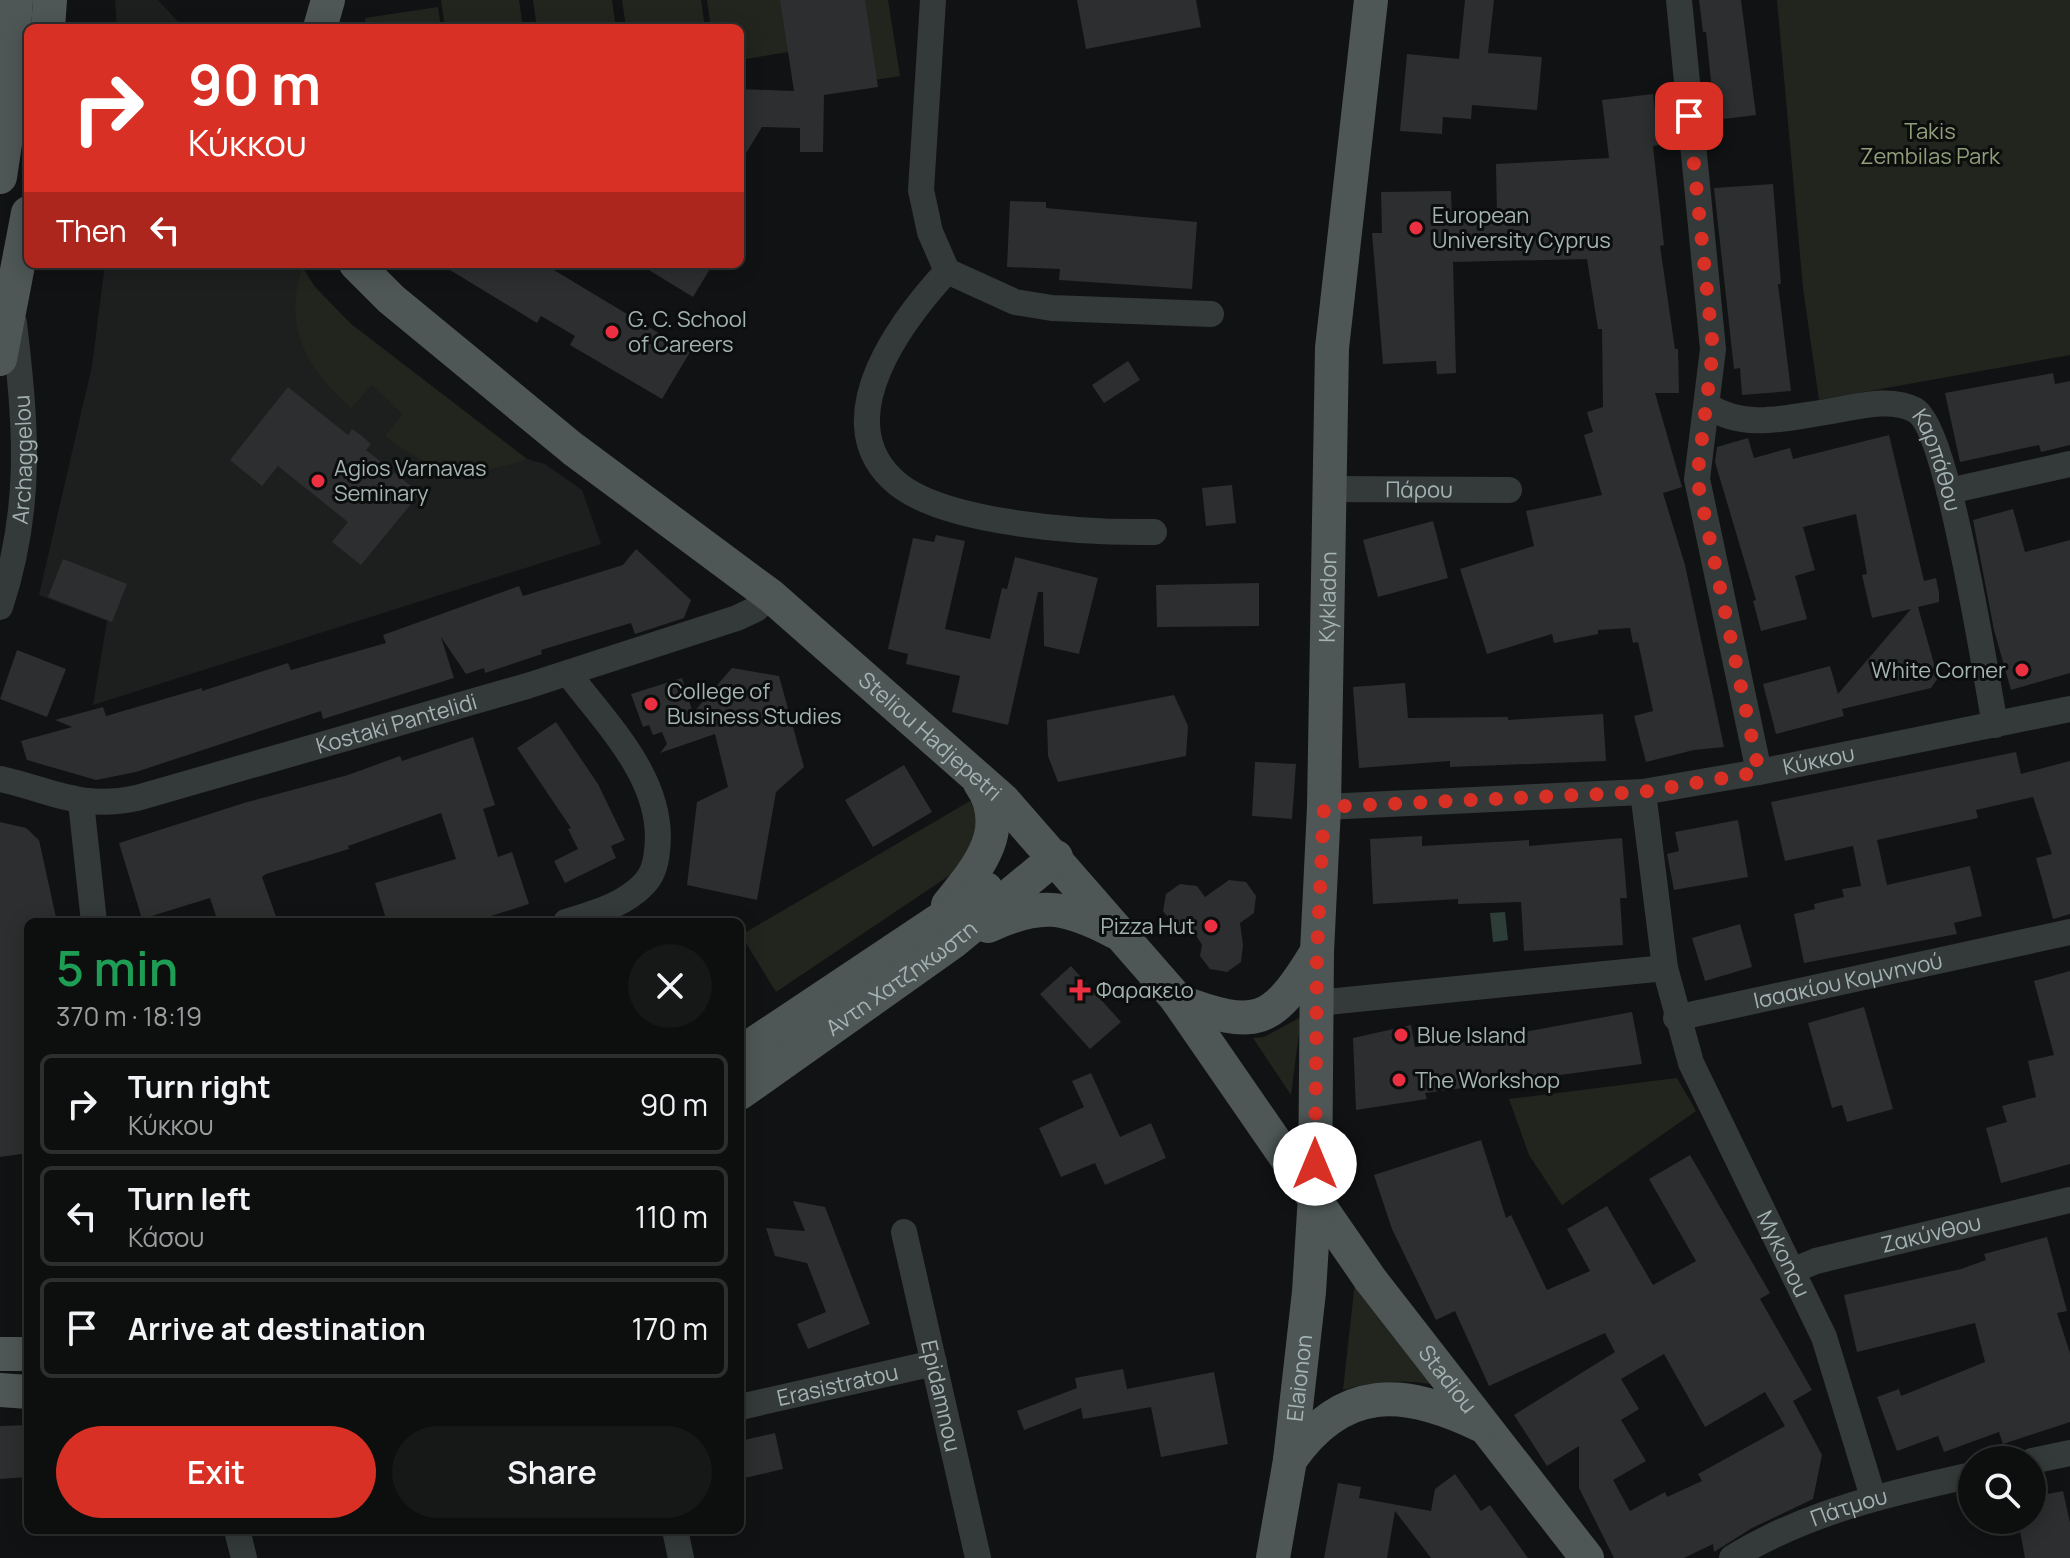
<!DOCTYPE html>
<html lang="en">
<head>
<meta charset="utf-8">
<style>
  :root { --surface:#0d0e0e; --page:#161717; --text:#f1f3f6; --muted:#9a9c9e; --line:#2d2e2e; --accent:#d93025 }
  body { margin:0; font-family:Manrope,sans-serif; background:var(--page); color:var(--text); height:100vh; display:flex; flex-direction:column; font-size:30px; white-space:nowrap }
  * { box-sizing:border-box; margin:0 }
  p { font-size:26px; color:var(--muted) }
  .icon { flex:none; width:44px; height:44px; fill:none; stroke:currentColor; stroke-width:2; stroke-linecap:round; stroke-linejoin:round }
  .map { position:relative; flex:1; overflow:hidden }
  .sheet { position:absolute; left:24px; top:918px; width:720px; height:616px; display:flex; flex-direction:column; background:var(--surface); border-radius:12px; box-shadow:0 4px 20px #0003,0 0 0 2px var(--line) }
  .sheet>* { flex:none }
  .guide { position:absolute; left:24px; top:24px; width:720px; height:244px; border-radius:12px; box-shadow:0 4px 20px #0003,0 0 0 2px var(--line); background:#d93025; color:#fff; overflow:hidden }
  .controls { position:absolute; left:1958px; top:1446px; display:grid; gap:16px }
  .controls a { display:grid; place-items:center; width:88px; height:88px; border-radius:50%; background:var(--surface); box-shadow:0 4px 20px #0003,0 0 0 2px var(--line); font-size:40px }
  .pin { position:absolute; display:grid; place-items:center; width:68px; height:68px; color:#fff; margin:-34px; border-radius:16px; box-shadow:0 4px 12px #0006 }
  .me { position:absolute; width:88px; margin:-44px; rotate:0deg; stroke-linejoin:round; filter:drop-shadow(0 0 6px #0008) }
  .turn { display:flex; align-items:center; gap:28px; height:168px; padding:0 32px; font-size:36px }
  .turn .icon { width:104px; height:104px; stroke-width:2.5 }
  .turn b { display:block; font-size:56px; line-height:68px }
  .then { display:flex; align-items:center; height:76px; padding:0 32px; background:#0003; gap:16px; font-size:30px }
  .round { display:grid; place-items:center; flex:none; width:84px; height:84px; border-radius:42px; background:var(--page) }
  .summary { display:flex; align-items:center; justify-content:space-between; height:136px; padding:0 32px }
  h1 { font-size:48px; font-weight:600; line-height:60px; color:#1e9e55 }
  .action { display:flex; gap:16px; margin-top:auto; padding:16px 32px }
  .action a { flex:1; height:92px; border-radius:48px; background:var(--accent); color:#fff; font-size:32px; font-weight:600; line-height:92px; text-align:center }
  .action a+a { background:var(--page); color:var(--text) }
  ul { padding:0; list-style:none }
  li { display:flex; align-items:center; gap:24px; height:100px; margin:0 16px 12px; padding:0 16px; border:4px solid var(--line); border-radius:12px }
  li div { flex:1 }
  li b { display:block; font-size:30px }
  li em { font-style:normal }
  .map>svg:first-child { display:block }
  .built { fill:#1d1f1f }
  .green { fill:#22251e }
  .water { fill:#2d3d38 }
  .building { fill:#2c2e2f; fill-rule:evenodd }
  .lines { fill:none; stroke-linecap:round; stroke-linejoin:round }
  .minor { stroke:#343939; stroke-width:26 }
  .major { stroke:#4e5656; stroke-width:34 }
  .route { stroke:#d93025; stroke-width:14; stroke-dasharray:0 25.2 }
  .poi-dot { fill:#ec3041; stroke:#0c0d0d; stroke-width:3 }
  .labels { text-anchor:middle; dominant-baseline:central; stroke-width:6; stroke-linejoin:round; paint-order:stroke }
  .park-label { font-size:22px; fill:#939e7a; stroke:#0c0d0d }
  .poi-label { font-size:22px; fill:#a3b3b2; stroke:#0c0d0d; text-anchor:start }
  .street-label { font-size:22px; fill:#a3b3b2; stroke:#0c0d0d }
</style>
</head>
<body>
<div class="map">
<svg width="2070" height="1558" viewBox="0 0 2070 1558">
  <rect width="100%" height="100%" fill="#111213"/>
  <!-- built -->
  <path class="built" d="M115,0h43l26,28h-67z
    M105,264h196l14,23 36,37 176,135 18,5 37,26 19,54 -508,161 14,-84 -68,-26 53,-229z"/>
  <!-- green -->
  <path class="green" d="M441,0h78l4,28h-78z
    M533,0h79l4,28h-79z
    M622,0h79l4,28h-79z
    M707,0h79l8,51 -54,9v-32h-29z
    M803,0h85l12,76 -83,13z
    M1777,0h293v355l-251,45 -16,-112z
    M438,7l3,21h-75l-1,-10z
    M302,268l13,19 36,37 176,135c-62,21 -91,16 -142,-23l18,-22 -31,-29 -21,23c-45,-40 -68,-80 -49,-140z
    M970,801l12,25 -23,43 -183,123 -35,-57z
    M1301,1017l-10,78 -38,-57 11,-1z
    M1677,1078l19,33 -134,94 -33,-50 -20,-56z
    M1355,1282l81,103c-35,-6 -60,-4 -93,5z"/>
  <!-- water -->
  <path class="water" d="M1505,912l3,28 -15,2 -3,-29z"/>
  <!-- building -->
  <path class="building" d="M780,0h85l13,87 -54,8 -1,57h-23v-24l-38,-1 -22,36v-74l54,2z
    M1077,0h119l5,27 -115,22z
    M1465,0h29l-6,53 54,4 -5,53 -65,-5 -1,14 -28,-2 -1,17 -42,-3 7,-77 52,5z
    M1699,0h42l15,115 -41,5 -9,-88h-3z
    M1653,94l6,51 -6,1 11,99 -4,1 15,103h3l1,44h-24l27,94 -19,6 22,72 39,182 -30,3 -48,12 -12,-46 19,-5 -15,-69 -5,1 -3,-15 -32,2v4l-44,9 -2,-9 -65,20 -27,-85 74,-23 -8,-35 76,-16 -18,-60 9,-3 -6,-20 16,-5 -1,-78h-4l-11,-70 -134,3 3,111 -19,1 -1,-13 -53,3 -11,-131h10l-1,-41 70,-1 1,28 45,-1 -1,-54 113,-6 -7,-58z
    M1773,184l8,100h-3l13,107 -49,4 -2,-27 -6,1 -20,-181z
    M1010,201l36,1v6l151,14 -5,67 -133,-9 1,-11 -53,-2z
    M440,264h104l146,88 -28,47 -92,-54 5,-9 -34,-20 -4,7z
    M639,264h74l-20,33z
    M1128,361l12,19 -36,23 -12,-18z
    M2053,373l2,11 15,-3v64l-29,7 -2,-7 -79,17 -15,-69z
    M288,387l60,48 4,-6 10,7 9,8 -5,6 54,43 -59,72 -29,-23 16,-20 -70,-56 -16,20 -32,-26z
    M1889,435l35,146 12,-3 3,15v9l-21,5 20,71 -7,10 -89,21 2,7 -68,18 -13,-50 67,-18 8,28 73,-85 -39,9 -10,-43 5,-1 -11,-60 -53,13 12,43 -20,6 12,43 -46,12 -8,-30 3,-1 -41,-138 2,-15 31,-9 6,20 36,-10 3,11z
    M1232,485l4,38 -30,3 -4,-38z
    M2013,509l12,43 45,-12v133l-59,17 -17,-60 -21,-110z
    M1433,521l15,57 -70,19 -15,-57z
    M936,535l29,6 -20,88 45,10 12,-51 5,1 8,-32 83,21 -19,76 -35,-8 -1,-54h-5l-30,133 -56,-13 8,-36 -54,-12 2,-10 -20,-5 25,-111 21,4z
    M636,549l55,51 -7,18 -49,16 -4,-11 -90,27 1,4 -57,19 -1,-5 -18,6 -25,-37 13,41 -131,41 -2,-8 -185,61 -40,8 -69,-20 -6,-19 51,-14 -17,-7 48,-13 3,9 96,-28v3l86,-28 3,7 95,-27 -3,-8 136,-49 4,10 100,-31z
    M63,559l64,25 -15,38 -64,-25z
    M1259,583v43l-102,1 -1,-42z
    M17,650l49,19 -19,48 -47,-18z
    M732,668l47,8 25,91 -28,25 -19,108 -70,-15 10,-83 31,-15 -13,-53 -55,19 7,-9 -5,-12 -9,3 -4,-10 -6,2 -12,-33 51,-16 11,35z
    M1405,683l3,35 100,-1v3l95,-6 3,47 -156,6v-6l-91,7 -6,-81z
    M1174,695l14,31 -2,30 -128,26 -10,-26 -1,-36z
    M556,722l42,62 27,56 -14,6 5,12 -51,25 -11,-22 24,-12 -10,-20 3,-1 -54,-80z
    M473,737l22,68 -12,4 15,48 14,-5 17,52 -57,18h-85l-12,-39 81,-24 -15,-46 -93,33 1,3 -83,25 -4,3 16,45h-60l-8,-24 -68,21 -23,-76 125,-40 104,-28 52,-19 2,5z
    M2016,752l5,22 49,-13v153l-17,5 -17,-61 16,-4 -19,-57 -57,13 2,8 -101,22 10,45 83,-19 12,50 -28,7 3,11 -153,29 -10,-49 21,-5 -1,-5 30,-7 -2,-8 19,-3 -8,-40 -68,15 -14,-59z
    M1255,762l41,2 -4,55 -40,-3z
    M904,765l28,47 -59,35 -28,-47z
    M1738,820l10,57 -74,13 -7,-36 12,-3 -4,-19z
    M0,822l26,6 13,12 18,82h-29v231l-28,4z
    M1422,836v10l107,-6v6l93,-8 5,60h-7l3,47 -99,6 -3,-49 -63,2v-5l-85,5 -3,-65z
    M1229,880l17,2 10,14 -2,17 -14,10 3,22 -2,17 -14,10 -17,-3 -10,-13 2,-11 -11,-18 -17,-2 -11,-14 3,-17 14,-10 17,2 8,11z
    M1740,924l12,43 -47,14 -13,-43z
    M1071,966l50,56 -31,27 -50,-55z
    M2070,971v193l-69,19 -15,-55 21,-6 -5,-16 34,-9 -8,-36 26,-6 -20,-74z
    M1864,1007l29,102 -46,13 -5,-17 -10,3 -24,-85z
    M1632,1012l10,52 -217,29 2,6 -71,11 -3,-72 58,-13 4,22 60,-6z
    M1091,1073l29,64 31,-14 15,35 -61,27 -10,-22 -34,14 -22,-49 45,-21 -12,-26z
    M1481,1140l25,78 5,-3 36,75 43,-19 -23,-42 40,-23 46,79 43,-24 -47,-82 41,-24 80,138 -10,6 52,91 -19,11 29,54 -9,44 -61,29 -38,24 -1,-8 -29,14h-70l-35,-70v-42l-32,20 -33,-51 101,-63 -10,-19 -116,53 -34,-75 -19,9 -44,-91 -18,-54zM1664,1354l41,73 60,-35 20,34 -87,48 4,7 -35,16 -2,-5 -35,19 -17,-31 33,-19 -25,-41 18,-11 -18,-30z
    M793,1201l32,6 45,117 -62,25 -11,-25 29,-12 -19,-49 -32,-7 -9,-28 39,3z
    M2047,1237l20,74 -10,2 13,40v69l-67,22 -4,-12 -55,20 -6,-16 -41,15 -20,-54 22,-8 2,7 84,-34 -10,-39 -118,29 -13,-57 117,-26 25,-9 -2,-6z
    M1123,1369l4,20 87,-17 14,72 -67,13 -10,-50 -68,12 -2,-11 -57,22 -7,-19 60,-23 -2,-10z
    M28,1425v52l-28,2v-53z
    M775,1433l8,36 -43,10v-38z
    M1455,1474l26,37 9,-6 38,53h-97l-36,-47 -8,47h-63l14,-75 23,4 -2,11 72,13 4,-22z
    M2063,1491l7,32v35h-45l-7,-38h14v-23z"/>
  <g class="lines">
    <!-- minor -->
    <g class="minor">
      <path d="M933,0l-12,190 9,42 17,39"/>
      <path d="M1679,0l34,349 -16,130 62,293"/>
      <path id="s1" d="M1708,406c37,24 77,12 118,6 27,-4 63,-16 89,-2 33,19 71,266 80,315"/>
      <path id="s2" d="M1329,489l180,1"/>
      <path d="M1949,491l121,-27"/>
      <path d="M1154,532c-64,1 -217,-7 -263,-54 -63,-62 12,-159 56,-207l68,31 37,6 159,6"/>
      <path id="s3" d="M0,607c33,-100 26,-181 14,-284"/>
      <path id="s4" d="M0,779c54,12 80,31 137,19l390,-112 210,-68 19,-9 15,-13"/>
      <path id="s5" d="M1643,792l22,176 26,95 133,274 49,160"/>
      <path d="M81,802l13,120"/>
      <path id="s6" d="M1324,807l319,-15 116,-20 311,-63"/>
      <path d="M566,922c28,-9 57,-16 78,-38 8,-8 12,-21 13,-33 9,-70 -50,-126 -89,-178"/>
      <path d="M1317,1003l348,-35"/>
      <path id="s7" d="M1676,1018l394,-86"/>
      <path id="s8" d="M904,1232l74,326"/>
      <path id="s9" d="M1794,1270l22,-9 254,-61"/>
      <path id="s10" d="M740,1407l194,-44"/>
      <path d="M2032,1461l38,-8"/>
      <path d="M237,1530l7,28"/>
      <path d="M675,1530l6,28"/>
      <path id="s11" d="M1732,1558c72,-45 158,-65 240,-83"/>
    </g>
    <!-- major -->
    <g class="major">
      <path d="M48,28l2,-28"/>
      <path d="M320,28l8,-28"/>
      <path d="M0,177l6,-40 10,-137"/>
      <path id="s12" d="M356,264l35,35 182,150 198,147 232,204 173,198 194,281 217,279"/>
      <path d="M0,359l28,-146"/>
      <path d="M948,905c29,-36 64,-76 32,-122"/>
      <path d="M988,926c52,-24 76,-21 127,6"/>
      <path d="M1178,1001c79,29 94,24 138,-48"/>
      <path d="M740,1053l246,-164"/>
      <path id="s13" d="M740,1093l213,-151 103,-85"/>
      <path d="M0,1354h28"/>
      <path d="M0,1390l28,2"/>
      <path d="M1290,1460c53,-76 113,-72 190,-35"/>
      <path id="s14" d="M1273,1558l17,-98 19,-168 6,-97 2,-243 7,-145 8,-459 39,-348"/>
    </g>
  </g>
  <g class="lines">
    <!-- route -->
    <path class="route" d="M1315,1164l2,-212 7,-145 319,-15 116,-20 -62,-293 16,-130 -24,-233"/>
  </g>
  <!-- markers -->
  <g class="poi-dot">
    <circle cx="1416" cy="228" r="8"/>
    <circle cx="612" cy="332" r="8"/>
    <circle cx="318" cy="481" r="8"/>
    <circle cx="2022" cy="670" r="8"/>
    <circle cx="651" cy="704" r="8"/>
    <circle cx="1211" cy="926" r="8"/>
    <path d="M1076 978h8v8h8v8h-8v8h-8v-8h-8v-8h8z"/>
    <circle cx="1401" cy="1035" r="8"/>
    <circle cx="1399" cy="1080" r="8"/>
  </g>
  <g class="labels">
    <!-- park labels -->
    <g class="park-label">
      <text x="1930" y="131">Takis<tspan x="1930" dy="25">Zembilas Park</tspan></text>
    </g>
    <!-- poi labels -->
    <g class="poi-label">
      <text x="1432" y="215">European<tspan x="1432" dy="25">University Cyprus</tspan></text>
      <text x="628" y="319">G. C. School<tspan x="628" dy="25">of Careers</tspan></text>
      <text x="334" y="468">Agios Varnavas<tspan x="334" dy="25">Seminary</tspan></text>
      <text x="2006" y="670" text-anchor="end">White Corner</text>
      <text x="667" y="691">College of<tspan x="667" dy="25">Business Studies</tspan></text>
      <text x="1195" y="926" text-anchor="end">Pizza Hut</text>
      <text x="1096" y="990">Φαρακειο</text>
      <text x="1417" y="1035">Blue Island</text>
      <text x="1415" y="1080">The Workshop</text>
    </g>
    <!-- street labels -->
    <g class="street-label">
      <text stroke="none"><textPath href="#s3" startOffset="150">Archaggelou</textPath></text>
      <text stroke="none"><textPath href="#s1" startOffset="268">Καρπάθου</textPath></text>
      <text stroke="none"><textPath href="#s2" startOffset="90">Πάρου</textPath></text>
      <text stroke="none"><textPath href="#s14" startOffset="964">Kykladon</textPath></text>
      <text stroke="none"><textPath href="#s4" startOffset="410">Kostaki Pantelidi</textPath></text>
      <text stroke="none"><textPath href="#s12" startOffset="744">Steliou Hadjepetri</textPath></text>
      <text stroke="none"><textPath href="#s6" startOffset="498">Κύκκου</textPath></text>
      <text stroke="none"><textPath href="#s13" startOffset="198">Αντη Χατζηκωστη</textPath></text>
      <text stroke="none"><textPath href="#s7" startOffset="176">Ισαακίου Κομνηνού</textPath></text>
      <text stroke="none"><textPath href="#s9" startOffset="142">Ζακύνθου</textPath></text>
      <text stroke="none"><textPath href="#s5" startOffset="488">Mykonou</textPath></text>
      <text stroke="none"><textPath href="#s14" startOffset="182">Elaionon</textPath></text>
      <text stroke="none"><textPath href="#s12" startOffset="1572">Stadiou</textPath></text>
      <text stroke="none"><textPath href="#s10" startOffset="100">Erasistratou</textPath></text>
      <text stroke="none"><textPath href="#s8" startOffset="168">Epidamnou</textPath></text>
      <text stroke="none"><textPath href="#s11" startOffset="128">Πάτμου</textPath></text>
    </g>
  </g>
</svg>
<div class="controls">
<a><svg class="icon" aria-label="search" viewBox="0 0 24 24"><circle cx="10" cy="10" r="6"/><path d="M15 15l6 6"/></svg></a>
</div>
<div class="pin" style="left:1689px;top:116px;background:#d93025"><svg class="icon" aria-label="arrive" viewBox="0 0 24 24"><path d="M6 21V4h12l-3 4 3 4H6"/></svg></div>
<svg class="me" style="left:1315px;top:1164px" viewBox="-20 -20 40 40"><circle r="19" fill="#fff"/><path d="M0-13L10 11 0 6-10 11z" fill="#d93025"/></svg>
<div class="guide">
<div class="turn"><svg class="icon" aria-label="right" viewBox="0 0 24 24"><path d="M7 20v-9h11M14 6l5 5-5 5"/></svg><div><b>90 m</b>Κύκκου</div></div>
<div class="then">Then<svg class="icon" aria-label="left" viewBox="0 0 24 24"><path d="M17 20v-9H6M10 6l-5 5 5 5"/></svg></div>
</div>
<section class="sheet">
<div class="summary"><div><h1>5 min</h1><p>370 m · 18:19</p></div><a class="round"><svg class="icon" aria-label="close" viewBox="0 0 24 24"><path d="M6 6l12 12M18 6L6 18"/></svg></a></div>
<ul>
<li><svg class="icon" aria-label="right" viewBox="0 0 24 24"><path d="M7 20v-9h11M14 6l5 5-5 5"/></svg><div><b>Turn right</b><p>Κύκκου</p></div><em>90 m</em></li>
<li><svg class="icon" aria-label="left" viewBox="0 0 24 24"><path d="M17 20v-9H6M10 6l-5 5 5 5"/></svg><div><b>Turn left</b><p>Κάσου</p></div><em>110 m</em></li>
<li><svg class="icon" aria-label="arrive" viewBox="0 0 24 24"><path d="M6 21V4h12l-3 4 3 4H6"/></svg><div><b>Arrive at destination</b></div><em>170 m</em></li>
</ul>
<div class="action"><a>Exit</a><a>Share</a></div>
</section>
</div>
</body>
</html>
